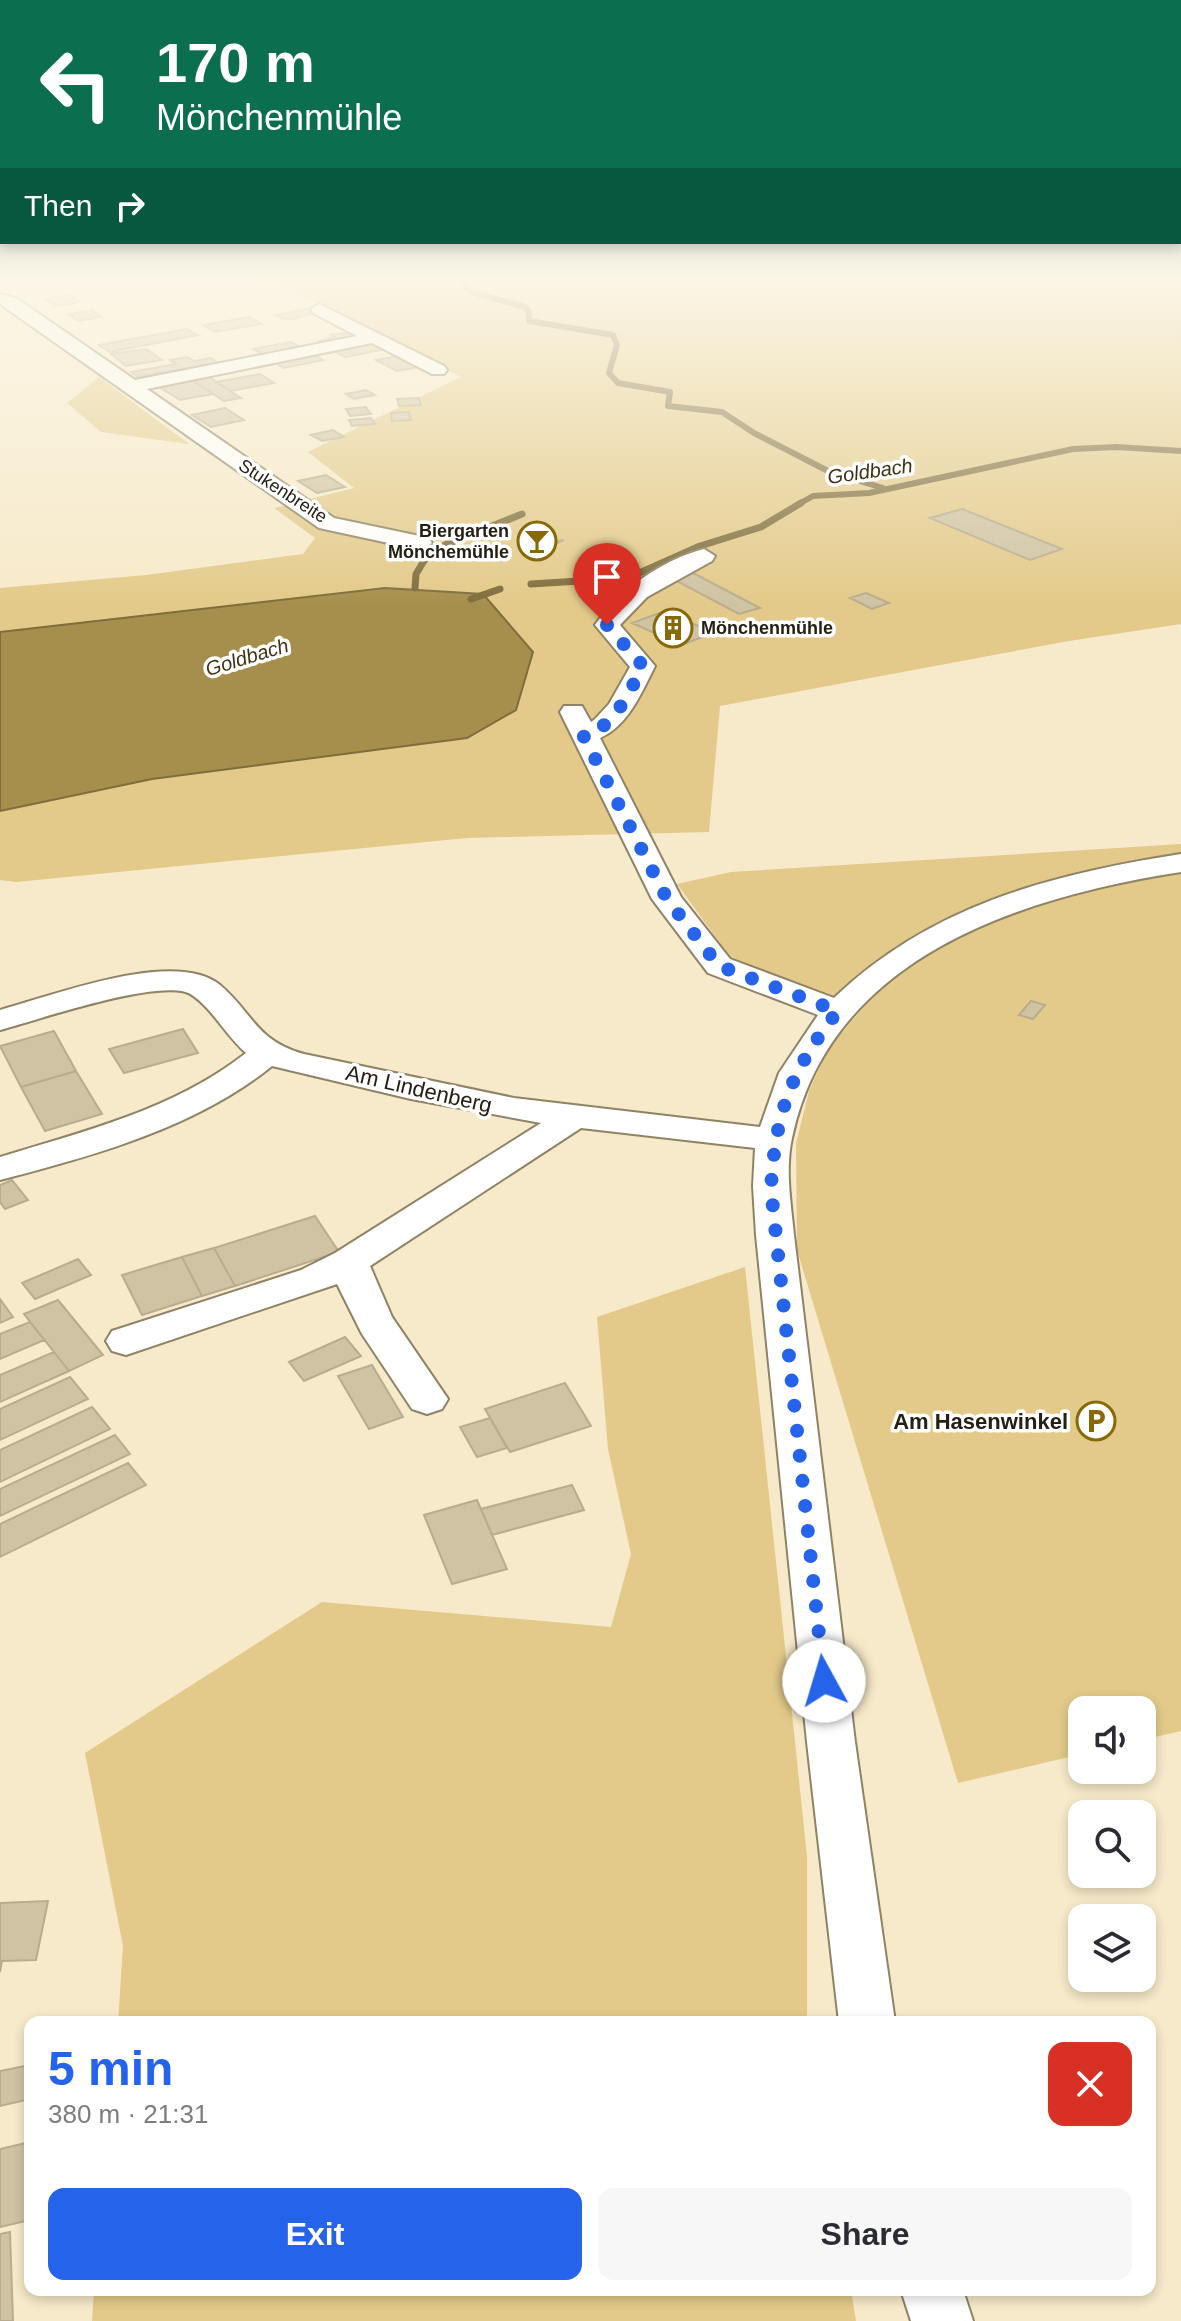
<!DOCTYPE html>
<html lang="en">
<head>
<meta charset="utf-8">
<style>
  :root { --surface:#fff; --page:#f7f7f7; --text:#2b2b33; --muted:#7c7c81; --accent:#2563eb }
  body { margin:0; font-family:Arial,sans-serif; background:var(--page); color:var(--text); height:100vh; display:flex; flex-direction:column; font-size:30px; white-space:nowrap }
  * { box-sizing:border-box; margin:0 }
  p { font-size:26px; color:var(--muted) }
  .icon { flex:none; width:44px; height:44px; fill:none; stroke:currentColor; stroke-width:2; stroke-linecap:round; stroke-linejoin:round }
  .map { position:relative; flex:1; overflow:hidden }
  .sheet { position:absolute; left:24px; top:2016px; width:1132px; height:280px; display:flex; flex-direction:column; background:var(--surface); border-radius:16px; box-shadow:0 4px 12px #0003 }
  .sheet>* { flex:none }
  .top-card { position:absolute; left:0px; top:0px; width:1182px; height:244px; box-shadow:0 4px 12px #0003; background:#0b6e4f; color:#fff; overflow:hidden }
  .controls { position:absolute; left:1068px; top:1696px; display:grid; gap:16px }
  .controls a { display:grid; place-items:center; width:88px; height:88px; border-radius:16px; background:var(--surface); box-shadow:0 4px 12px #0003; font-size:40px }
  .pin { position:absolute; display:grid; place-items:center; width:68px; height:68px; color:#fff; margin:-82px -34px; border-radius:50% 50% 50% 0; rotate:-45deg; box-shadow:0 0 8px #0007 }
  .pin .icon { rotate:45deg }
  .me { position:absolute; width:88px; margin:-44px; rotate:354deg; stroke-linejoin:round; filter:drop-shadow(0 0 6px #0008) }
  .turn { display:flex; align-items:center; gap:28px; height:168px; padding:0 24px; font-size:36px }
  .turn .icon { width:104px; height:104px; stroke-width:2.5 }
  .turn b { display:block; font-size:56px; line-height:68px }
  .then { display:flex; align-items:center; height:76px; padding:0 24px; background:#0003; gap:16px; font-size:30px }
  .round { display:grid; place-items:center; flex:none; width:84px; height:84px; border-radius:16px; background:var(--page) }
  .summary { display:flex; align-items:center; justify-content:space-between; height:136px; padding:0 24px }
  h1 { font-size:48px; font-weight:600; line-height:60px; color:var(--accent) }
  .primary-button { display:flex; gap:16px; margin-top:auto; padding:16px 24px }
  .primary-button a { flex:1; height:92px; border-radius:16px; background:var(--accent); color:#fff; font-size:32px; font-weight:600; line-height:92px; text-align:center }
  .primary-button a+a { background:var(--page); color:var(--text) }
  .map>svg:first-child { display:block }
  .green { fill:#e3ca8a }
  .water { fill:#a68e4d; stroke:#7f6d3c; stroke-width:2 }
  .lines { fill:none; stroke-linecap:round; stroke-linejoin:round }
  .stream-far1 { stroke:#7f6d3c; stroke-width:6 }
  .stream { stroke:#7f6d3c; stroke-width:7 }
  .building { fill:#d0c3a4; stroke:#b9ac8e; stroke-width:2 }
  .minor-casing { stroke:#8e8365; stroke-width:4 }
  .minor { fill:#fff; fill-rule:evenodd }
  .route { stroke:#2563eb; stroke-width:14; stroke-dasharray:0 25.2 }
  .labels { text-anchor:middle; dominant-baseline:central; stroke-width:7; stroke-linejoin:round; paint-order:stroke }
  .far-street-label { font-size:18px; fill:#252014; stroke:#fff }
  .far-poi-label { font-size:18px; font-weight:bold; fill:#252014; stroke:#fff; text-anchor:end }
  .far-water-label { font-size:20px; font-style:italic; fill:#3d3214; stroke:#fff }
  .street-label { font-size:22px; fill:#252014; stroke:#fff }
  .poi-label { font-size:22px; font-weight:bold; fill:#252014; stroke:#fff; text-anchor:end }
</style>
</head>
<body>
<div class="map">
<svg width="1181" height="2321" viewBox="0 0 1181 2321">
  <rect width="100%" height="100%" fill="#f7eaca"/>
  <!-- green -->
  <path class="green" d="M268,281h913v343l-112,17 -349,65 -11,126 -242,6 -451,44 -16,-2v-69l152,-32 331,-185 -98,-6 -385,44v-44l146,-13 157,-21 12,-16 -41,-30 80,-20 -46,-36 153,-75z
    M99,377l90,67 -88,-12 -34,-29z
    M1181,844v887l-39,9v-30h-60v44l-124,29 -161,-533 -1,-106 13,-53 20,-44 34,-39 -131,-48 -55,-76 54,-12z
    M745,1267l62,589v166h-689l5,-76 -38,-193 237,-151 289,25 20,-73 -23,-105 -11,-132z
    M94,2290h757l5,31h-764z"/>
  <!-- water -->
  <path class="water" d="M385,588l98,6 50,58 -17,58 -49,28 -315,41 -152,32v-179z"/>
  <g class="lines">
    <!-- stream-far1 -->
    <path class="stream-far1" d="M461,281l10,11 54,15 4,5v9l84,14 4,10 -8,28 9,10 52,9 -2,14 54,6 32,21 76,39 53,16
      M797,505l16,-9 56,-3 204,-44 44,-2 64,4"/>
    <!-- stream -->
    <path class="stream" d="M531,584l97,-6 72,-32 61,-19 40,-24
      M415,588l1,-14 14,-23 92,-37
      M471,599l29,-10"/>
  </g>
  <!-- building -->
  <path class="building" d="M70,295l10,7 -24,4 -10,-7z
    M311,308l8,4 -26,7h-10l-8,-4z
    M92,310l9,7 -23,4 -10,-7z
    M250,317l12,7 -48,8 -11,-7z
    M187,329l11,6 -88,17 -11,-7z
    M346,333l16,4 -45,5 17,-5 -3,-2z
    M291,342l11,6 -38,7 -11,-6z
    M372,342l14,7 -41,8 -13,-7z
    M146,349l16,11 -36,6 -15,-12z
    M311,353l12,7 -39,8 -12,-7z
    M403,355l22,11 -28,5 -21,-11z
    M187,357l7,4 17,-3 7,5 -80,14 -7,-5 45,-8 -6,-4z
    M260,374l14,9 -44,8 -14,-9z
    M209,377l21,14 11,7 -17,3 -32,-21z
    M192,380l21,14 -33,6 -21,-13z
    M366,390l9,5 -21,4 -8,-5z
    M419,398l2,7 -22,1 -2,-7z
    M366,407l5,7 -21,2 -4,-7z
    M225,408l19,12 -33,7 -19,-12z
    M409,412l2,8 -19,1 -1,-8z
    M371,418l4,6 -23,2 -3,-6z
    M333,430l11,7 -22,4 -11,-6z
    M326,475l19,12 -28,6 -19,-12z
    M962,509l100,40 -32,11 -100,-42z
    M526,537l30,4 8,-1 -13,6 -30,-5z
    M691,572l69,36 -21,6 -68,-36z
    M866,593l23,10 -17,6 -22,-11z
    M665,611l49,22 -33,12 -49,-22z
    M1031,1001l14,4 -12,14 -14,-4z
    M183,1029l15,24 -74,20 -15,-24z
    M54,1031l22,40 -55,16 -21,-41z
    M76,1071l26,43 -57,17 -24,-44z
    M12,1180l16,20 -23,9 -5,-7v-17z
    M315,1216l24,36 -104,34 -21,-38z
    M214,1248l21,38 -33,10 -20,-39z
    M182,1257l20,39 -60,19 -20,-40z
    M78,1259l13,16 -56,24 -13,-16z
    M0,1299l13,18 -13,6z
    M58,1300l45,55 -34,16 -45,-57z
    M30,1322l14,18 -44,19v-25z
    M345,1337l16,19 -57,25 -15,-19z
    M54,1352l15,19 -69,31v-27z
    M372,1365l31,52 -34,12 -31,-53z
    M70,1377l18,22 -88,41v-31z
    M565,1383l26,43 -81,26 -25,-43z
    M92,1407l18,22 -110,53v-32z
    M490,1418l17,30 -30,9 -17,-30z
    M115,1435l15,19 -130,62v-27z
    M128,1463l18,22 -146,72v-33z
    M572,1485l12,25 -92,25 -11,-26z
    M477,1500l30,69 -55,15 -28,-69z
    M48,1901l-12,59 -34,1 -2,11v-69z
    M30,2065v34l-30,7v-35z
    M30,2142v78l-30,7v-78z
    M10,2232l3,89h-13v-87z"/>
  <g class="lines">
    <!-- minor casing -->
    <g class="minor-casing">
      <path id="minor" d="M0,294l16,4 119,82 222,-44 -44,-23 -2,-4 8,-5 125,62 3,4 -3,4h-12l-60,-31 -225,46 187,129 95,20 3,5 -11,7 -102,-22 -319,-224z
        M704,549l11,7 -3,5 -65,36 -27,28 35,41c-13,26 -27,60 -55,72l81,159 49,62 104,39c97,-93 218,-124 347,-144v18c-161,25 -351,85 -389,266 -7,31 -1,66 2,97l61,507 40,280h-56l-32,-280 -51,-507 -3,-49 2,-38 -174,-20 -211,138 22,51 56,82 -6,10 -15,5 -15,-5 -50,-75 -25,-50 -211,71 -14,-4 -6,-10 6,-10 189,-61 34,-17 206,-130 -130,-24 -139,-33c-75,61 -179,90 -272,114v-23c85,-26 175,-48 246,-104 -20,-17 -33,-44 -54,-58 -28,-19 -157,26 -192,35v-20c52,-14 175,-62 220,-25 34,29 35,55 84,69l210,44 246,29 19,-54 39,-58 -110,-42 -56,-74 -92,-187 4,-6h18l9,16 3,-2 15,-16 21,-37 -35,-42c24,-35 67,-65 109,-76z
        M901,2290h62l10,31h-62z"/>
    </g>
    <!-- minor -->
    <use href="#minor" class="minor"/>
  </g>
  <!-- sky -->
  <linearGradient id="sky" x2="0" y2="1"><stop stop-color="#8da5aa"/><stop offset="0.46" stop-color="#fbf6e7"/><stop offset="1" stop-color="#fbf6e7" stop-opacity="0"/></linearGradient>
  <rect width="1181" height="606" fill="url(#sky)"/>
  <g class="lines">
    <!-- route -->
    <path class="route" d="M607,625l36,41c-13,24 -30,65 -60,69l84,164 52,67 119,45c-47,59 -63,103 -67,178l53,492"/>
  </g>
  <!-- icons -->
  <defs>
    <g id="bar-ring" transform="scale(2)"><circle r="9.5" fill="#fff" stroke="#876a06" stroke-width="1.5"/><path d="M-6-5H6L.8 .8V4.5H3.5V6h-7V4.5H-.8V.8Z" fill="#876a06"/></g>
    <g id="building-ring" transform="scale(2)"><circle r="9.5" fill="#fff" stroke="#876a06" stroke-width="1.5"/><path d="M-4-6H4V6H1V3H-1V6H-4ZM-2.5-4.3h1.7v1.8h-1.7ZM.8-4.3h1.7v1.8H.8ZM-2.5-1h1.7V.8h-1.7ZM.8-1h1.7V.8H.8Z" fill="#876a06"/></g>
    <g id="parking-ring" transform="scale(2)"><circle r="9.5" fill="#fff" stroke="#876a06" stroke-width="1.5"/><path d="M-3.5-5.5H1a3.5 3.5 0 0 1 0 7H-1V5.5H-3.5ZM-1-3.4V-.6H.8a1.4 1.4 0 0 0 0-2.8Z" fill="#876a06"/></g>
  </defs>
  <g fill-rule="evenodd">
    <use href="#bar-ring" x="537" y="541"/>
    <use href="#building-ring" x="673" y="628"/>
    <use href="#parking-ring" x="1096" y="1421"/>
  </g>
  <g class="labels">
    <!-- far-street labels -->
    <g class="far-street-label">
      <text transform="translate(283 491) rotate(33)">Stukenbreite</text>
    </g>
    <!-- far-poi labels -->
    <g class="far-poi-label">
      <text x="509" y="531">Biergarten<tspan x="509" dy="21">Mönchemühle</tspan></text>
      <text x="701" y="628" text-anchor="start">Mönchenmühle</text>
    </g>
    <!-- far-water labels -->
    <g class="far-water-label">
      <text transform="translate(870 471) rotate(-8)">Goldbach</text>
      <text transform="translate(247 657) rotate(-17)">Goldbach</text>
    </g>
    <!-- street labels -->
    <g class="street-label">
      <text transform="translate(419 1089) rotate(13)">Am Lindenberg</text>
    </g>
    <!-- poi labels -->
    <g class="poi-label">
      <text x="1068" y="1421">Am Hasenwinkel</text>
    </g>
  </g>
</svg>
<div class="controls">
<a><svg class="icon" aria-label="sound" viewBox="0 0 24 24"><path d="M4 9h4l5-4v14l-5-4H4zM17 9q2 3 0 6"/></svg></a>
<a><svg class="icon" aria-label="search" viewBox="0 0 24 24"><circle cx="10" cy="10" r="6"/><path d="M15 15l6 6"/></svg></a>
<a><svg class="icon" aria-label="layers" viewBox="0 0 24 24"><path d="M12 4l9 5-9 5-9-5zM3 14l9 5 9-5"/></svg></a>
</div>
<div class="pin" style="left:607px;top:625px;background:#d93025"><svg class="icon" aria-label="arrive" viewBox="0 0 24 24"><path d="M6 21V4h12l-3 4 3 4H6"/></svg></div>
<svg class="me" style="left:824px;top:1681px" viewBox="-20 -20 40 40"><circle r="19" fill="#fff"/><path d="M0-13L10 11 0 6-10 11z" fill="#2563eb"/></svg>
<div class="top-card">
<div class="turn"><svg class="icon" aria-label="left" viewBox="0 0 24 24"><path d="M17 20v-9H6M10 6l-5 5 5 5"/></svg><div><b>170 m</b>Mönchenmühle</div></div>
<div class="then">Then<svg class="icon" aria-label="right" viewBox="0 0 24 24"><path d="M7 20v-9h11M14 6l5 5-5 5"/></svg></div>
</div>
<section class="sheet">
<div class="summary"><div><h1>5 min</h1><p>380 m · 21:31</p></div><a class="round" style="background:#d93025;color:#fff"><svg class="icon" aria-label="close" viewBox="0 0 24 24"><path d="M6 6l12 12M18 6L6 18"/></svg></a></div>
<div class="primary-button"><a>Exit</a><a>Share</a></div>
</section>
</div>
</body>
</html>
